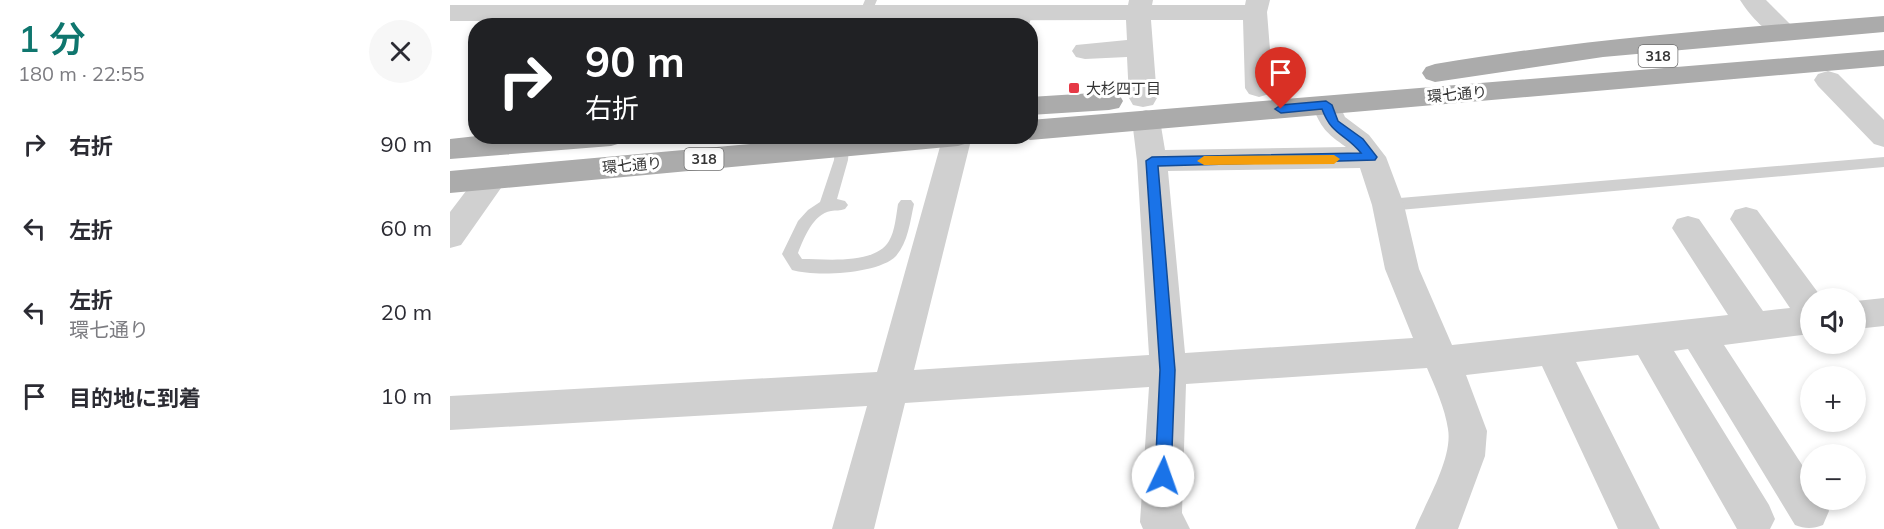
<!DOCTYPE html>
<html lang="ja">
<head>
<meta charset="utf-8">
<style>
  :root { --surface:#fff; --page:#f7f7f7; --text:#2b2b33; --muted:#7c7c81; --accent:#0f766e }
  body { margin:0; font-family:Mulish,"Noto Sans JP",sans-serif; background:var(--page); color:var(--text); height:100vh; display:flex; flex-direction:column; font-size:22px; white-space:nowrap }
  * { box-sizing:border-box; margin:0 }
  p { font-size:20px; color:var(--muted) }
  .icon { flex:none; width:33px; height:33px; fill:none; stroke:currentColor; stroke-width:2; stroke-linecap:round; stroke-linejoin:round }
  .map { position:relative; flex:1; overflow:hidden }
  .sheet { display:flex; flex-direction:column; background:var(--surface); width:450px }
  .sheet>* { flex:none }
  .top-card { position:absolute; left:18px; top:18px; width:570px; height:126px; border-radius:24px; box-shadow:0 3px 9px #0003; background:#202124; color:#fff; overflow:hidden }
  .controls { position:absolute; left:1350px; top:288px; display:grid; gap:12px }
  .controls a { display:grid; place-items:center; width:66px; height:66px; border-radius:50%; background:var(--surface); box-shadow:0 3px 9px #0003; font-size:30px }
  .pin { position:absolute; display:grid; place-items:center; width:51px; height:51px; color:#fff; margin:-62px -26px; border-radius:50% 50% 50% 0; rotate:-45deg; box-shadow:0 0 6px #0007 }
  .pin .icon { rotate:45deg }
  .me { position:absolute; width:66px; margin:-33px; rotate:3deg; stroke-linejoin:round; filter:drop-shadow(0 0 4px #0008) }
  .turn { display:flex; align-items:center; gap:21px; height:126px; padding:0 18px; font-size:27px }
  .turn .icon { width:78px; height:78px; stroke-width:2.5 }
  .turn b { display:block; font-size:42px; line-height:51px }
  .round { display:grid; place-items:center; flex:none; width:63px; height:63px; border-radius:32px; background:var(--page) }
  .head { display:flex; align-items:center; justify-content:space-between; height:102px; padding:0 18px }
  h1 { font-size:36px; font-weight:600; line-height:45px; color:var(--accent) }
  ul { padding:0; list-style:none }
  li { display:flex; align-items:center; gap:18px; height:84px; padding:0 18px }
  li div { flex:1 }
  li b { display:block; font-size:22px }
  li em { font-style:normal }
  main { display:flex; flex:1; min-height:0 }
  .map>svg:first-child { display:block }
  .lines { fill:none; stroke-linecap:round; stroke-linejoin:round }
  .lane { fill:#d0d0d0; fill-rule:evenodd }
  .street { fill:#d0d0d0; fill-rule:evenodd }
  .primary { fill:#ababab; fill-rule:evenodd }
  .route { fill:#1a73e8; stroke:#114b97; stroke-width:1.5 }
  .slow { fill:#f59e0b }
  .poi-dot { fill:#e63946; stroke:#fff; stroke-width:2 }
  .labels { text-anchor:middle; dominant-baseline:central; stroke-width:6; stroke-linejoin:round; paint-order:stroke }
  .shield { fill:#fff; stroke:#707070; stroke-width:1.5 }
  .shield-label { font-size:14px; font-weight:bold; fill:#333 }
  .poi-label { font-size:15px; fill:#333; stroke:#fff; text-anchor:start }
  .street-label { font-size:15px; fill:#333; stroke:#fff }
</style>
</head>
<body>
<main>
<section class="sheet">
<div class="head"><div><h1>1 分</h1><p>180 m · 22:55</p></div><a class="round"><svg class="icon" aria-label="close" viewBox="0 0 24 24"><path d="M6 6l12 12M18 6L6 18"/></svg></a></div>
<ul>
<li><svg class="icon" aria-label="right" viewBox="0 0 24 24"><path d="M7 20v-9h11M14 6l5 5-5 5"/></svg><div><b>右折</b></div><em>90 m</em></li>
<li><svg class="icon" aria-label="left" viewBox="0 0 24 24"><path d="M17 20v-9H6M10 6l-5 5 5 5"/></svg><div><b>左折</b></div><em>60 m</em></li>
<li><svg class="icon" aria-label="left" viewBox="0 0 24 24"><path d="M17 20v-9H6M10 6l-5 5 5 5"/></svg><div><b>左折</b><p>環七通り</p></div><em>20 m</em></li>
<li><svg class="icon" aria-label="arrive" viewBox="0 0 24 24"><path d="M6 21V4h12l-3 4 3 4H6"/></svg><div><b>目的地に到着</b></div><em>10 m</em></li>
</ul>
</section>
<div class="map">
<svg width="1434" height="529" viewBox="0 0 1434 529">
  <rect width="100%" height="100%" fill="#fff"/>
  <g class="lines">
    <!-- lane -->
    <path class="lane" d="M415,0h12l-6,14 -6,4 -6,-4z
      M576,9l6,4 -3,13h-12l3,-13z
      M293,10l6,4 -6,12h-13l9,-15z
      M358,10l6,4 -6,12h-13l9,-15z
      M388,10l6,4 -4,12h-13l7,-15z
      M392,142l7,5 -1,13 -11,39 8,2 3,4 -3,4c-5,2 -9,1 -14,2 -18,3 -27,27 -33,42l4,6c24,0 73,6 87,-18 6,-10 7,-25 9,-37l3,-4h10l3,4c-4,18 -6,38 -18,52 -17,18 -81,21 -104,14l-10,-16 16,-33 10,-11 12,-8 14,-42 1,-13z
      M1434,157v10l-496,44 -5,-2 -3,-4 3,-4 5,-2z"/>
    <!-- street -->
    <path class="street" d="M679,0h24l-1,5h93l1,-5h24l-3,12 6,76 -4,6 -10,3 -10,-3 -4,-6 -2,-68h-92l6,78 -4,7 -10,2 -10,-2 -4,-7 -2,-41 -42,2 -9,-2 -4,-6 4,-6 51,-5 -1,-20 -676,1v-16h678z
      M1290,0h26l32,32 -4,6c-21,5 -43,-21 -54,-38z
      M1378,71l10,3 46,46v27l-10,-3 -56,-58 -4,-6 4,-6z
      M876,96l10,2 9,19 24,18 17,22 18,48 15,64 33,76 276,-30 -56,-87 5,-9 11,-3 11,3 64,92 27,-3 -60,-89 5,-9 11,-3 11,3 65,88h-12v36l-86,11 86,132v23h15l4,11 -6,14c-10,4 -18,4 -28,0l-107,-176 -14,2 95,154 6,14 -5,10h-33l-99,-174 -62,7 84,167h-42l-76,-163 -76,9 21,56 -2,25 -27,73h-43c11,-27 38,-71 33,-100 -3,-21 -13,-42 -21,-61l-241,16 -4,129 8,16h-47l-3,-7 9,-135 -244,16 -31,126h-42l35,-123 -417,24v-34l427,-24 66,-236h29l-58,234 235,-15 -12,-194 -5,-41 4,-7 10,-3 10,3 4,7 5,30 181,-3c-20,-14 -25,-19 -34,-42l4,-7zM910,168l12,37 13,64 28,69 -228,15 -17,-182z
      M43,167l11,3 4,8 -47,67 -11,3v-36l32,-42z
      M1434,298v28l-28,3v-28z"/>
    <!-- primary -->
    <path class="primary" d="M1434,16v16l-281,25 -168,25 -9,-3 -4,-6 4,-6 9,-3c149,-25 299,-36 449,-48z
      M1434,50v16l-854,74 -10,-4h10v-16z
      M659,92l10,2 4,7 -4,7 -10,2 -79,5v-18z
      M27,136h148l-4,7 -10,3 -161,13v-20z
      M388,136h134l-4,7 -10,3 -508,47v-22z"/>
  </g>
  <!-- route -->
  <path class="route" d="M876,101l6,4 6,16 25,18 14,18 -2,3 -217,6 17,204 -4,106 -2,6 -6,2 -6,-2 -2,-6 5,-106 -14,-209 6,-4 209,-4c-16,-20 -29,-17 -39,-44l-41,4 -6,-4 6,-4z"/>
  <!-- slow -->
  <path class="slow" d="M884,155l6,4 -6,5 -130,1 -7,-4 7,-5z"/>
  <!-- markers -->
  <rect class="poi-dot" x="618" y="82" width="12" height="12" rx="3"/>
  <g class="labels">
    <!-- shield labels -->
    <g class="shield">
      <rect x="1188.5" y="45" width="39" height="22" rx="4.5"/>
      <rect x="234.5" y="148" width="39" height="22" rx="4.5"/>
    </g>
    <g class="shield-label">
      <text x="1208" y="56">318</text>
      <text x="254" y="159">318</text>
    </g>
    <!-- poi labels -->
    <g class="poi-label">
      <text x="636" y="88">大杉四丁目</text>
    </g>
    <!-- street labels -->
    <g class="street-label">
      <text transform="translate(1007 94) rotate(-5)">環七通り</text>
      <text transform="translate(182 165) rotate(-5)">環七通り</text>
    </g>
  </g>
</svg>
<div class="controls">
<a><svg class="icon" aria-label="sound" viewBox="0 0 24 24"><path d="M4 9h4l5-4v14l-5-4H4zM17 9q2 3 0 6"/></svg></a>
<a>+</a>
<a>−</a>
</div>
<div class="pin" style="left:831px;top:109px;background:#d93025"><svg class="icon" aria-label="arrive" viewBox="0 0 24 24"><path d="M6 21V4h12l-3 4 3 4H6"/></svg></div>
<svg class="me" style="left:713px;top:476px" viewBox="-20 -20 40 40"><circle r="19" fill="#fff"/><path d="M0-13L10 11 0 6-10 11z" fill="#1a73e8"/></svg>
<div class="top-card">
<div class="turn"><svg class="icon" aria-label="right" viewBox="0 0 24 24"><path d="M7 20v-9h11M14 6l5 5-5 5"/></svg><div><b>90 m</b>右折</div></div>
</div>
</div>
</main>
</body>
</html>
